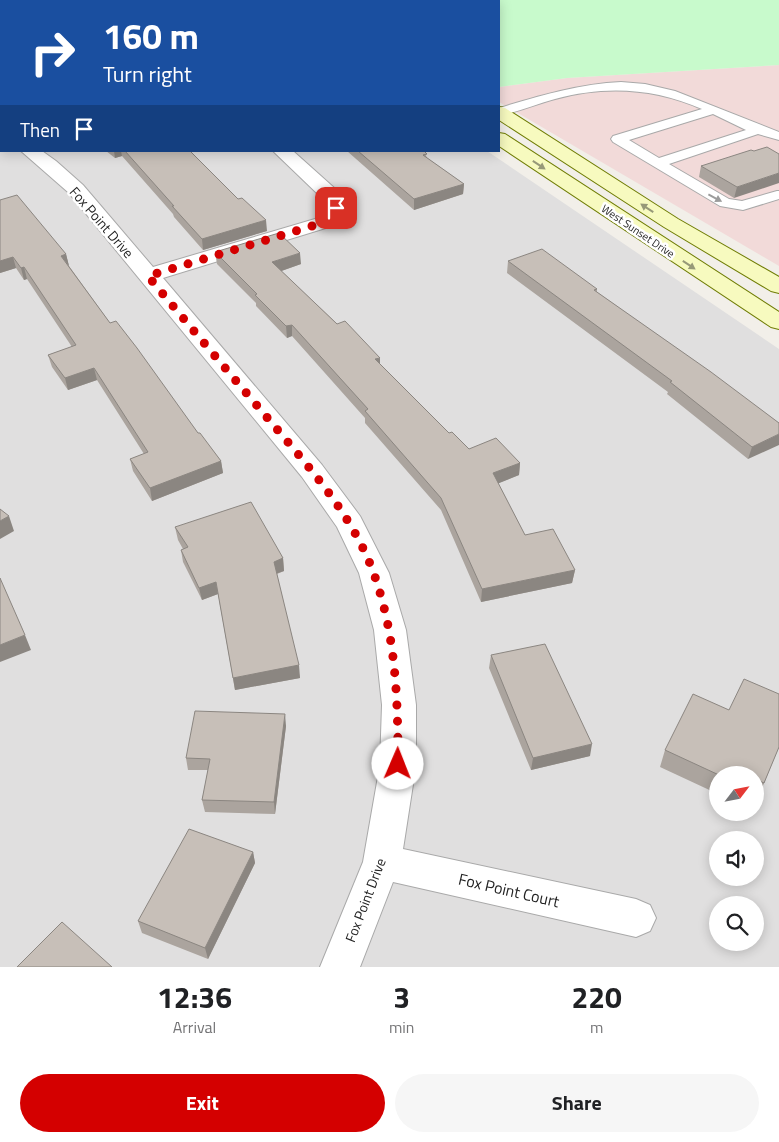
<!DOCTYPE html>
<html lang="en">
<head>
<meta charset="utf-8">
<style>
  :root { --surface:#fff; --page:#f6f6f6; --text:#202124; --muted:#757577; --accent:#d40000 }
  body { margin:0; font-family:"Titillium Web",sans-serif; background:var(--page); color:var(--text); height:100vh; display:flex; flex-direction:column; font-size:19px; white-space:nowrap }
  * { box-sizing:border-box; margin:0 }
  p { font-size:16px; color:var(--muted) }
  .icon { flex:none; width:28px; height:28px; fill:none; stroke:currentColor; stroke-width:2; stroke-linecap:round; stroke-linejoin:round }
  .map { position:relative; height:967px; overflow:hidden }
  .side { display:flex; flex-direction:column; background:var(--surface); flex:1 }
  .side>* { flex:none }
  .guide { position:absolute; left:0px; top:0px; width:500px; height:152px; box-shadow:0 2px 12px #0003; background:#1a4fa0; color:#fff; overflow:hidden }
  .needle { width:32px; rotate:58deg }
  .buttons { position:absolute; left:709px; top:766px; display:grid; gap:10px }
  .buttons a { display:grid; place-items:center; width:55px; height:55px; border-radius:50%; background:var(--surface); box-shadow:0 2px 12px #0003; font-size:25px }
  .pin { position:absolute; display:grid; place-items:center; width:42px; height:42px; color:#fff; margin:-21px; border-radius:10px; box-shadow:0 2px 8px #0006 }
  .me { position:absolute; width:55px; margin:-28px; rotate:1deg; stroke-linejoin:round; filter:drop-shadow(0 0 4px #0008) }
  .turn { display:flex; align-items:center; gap:18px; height:105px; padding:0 20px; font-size:22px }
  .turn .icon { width:65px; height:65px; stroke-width:2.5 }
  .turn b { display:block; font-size:35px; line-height:42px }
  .then { display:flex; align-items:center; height:48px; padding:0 20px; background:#0003; gap:10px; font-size:19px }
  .eta { display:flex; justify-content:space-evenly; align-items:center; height:85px; text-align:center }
  .eta b { font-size:30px; font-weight:700; line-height:35px }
  .action { display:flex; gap:10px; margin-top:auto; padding:10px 20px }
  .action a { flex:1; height:58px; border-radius:30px; background:var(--accent); color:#fff; font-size:20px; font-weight:700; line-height:58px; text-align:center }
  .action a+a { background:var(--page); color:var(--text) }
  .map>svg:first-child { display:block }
  .residential { fill:#e0dfdf; fill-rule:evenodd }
  .commercial { fill:#f2dad9 }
  .park { fill:#c8facc }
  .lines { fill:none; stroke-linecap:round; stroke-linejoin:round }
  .service-casing { stroke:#a9a9a9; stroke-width:2 }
  .minor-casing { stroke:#a9a9a9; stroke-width:2 }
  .secondary-casing { stroke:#707d05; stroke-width:2 }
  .service { fill:#fff; fill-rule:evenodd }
  .minor { fill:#fff; fill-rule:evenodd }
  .secondary { fill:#f7fabf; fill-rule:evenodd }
  .wall { fill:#aba49e }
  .shaded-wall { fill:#8b8681 }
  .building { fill:#c7bfb8; stroke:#8b8681 }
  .oneway { fill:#979978 }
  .oneway2 { fill:#9c9c9c }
  .route { stroke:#d40000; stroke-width:9; stroke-dasharray:0 16.2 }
  .labels { text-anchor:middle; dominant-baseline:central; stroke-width:5; stroke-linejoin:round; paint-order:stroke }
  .far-street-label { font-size:11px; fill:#222; stroke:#fff }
  .street-label { font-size:14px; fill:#222; stroke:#fff }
  .near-street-label { font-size:16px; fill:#222; stroke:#fff }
</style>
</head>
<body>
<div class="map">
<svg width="779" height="967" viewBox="0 0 779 967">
  <rect width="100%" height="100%" fill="#f2efe9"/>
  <!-- residential -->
  <path class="residential" d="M0,0l280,1h-279v150h486l292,198v618h-779zM718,775h37v37h-37zM718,840h37v38h-37zM718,905h37v37h-37z"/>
  <!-- commercial -->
  <path class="commercial" d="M779,65v201l-280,-164v-15l68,-9z"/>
  <!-- park -->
  <path class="park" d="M340,0h439v65l-212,13 -68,9v-86z"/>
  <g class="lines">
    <!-- service casing -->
    <g class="service-casing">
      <path id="service" d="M621,82l24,2 30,7 104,41v8l-21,-6 -89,30 60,35 13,2 35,-10h2v8l-36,11 -23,-4 -107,-64 -2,-3 2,-3 89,-27c-48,-21 -96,-24 -147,-10 -19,5 -37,13 -56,17v-8c40,-12 80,-24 122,-26zM713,114l33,16 -87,28 -30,-18z"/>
    </g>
    <!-- minor casing -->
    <g class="minor-casing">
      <path id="minor" d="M96,0h16v1h-15z
        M0,127h1v11h-1z
        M21,151h21l14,10 27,24 70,82 162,-48c8,-6 10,-9 9,-19l-51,-49h20l48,43c9,13 0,26 -12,33l-166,51 159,187 38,51 29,57 17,57 10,75v60l-13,84 233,50 14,6 6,13 -6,13 -14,6 -243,-55 -33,85h-40l43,-105 17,-97 2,-60 -8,-75 -15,-57 -22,-46 -35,-50 -233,-284z"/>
    </g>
    <!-- secondary casing -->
    <g class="secondary-casing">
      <path id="secondary" d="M284,0h16v1h-15z
        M318,0h16v1h-15z
        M499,107l6,1 173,111 101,58v16l-8,-2 -107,-64 -165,-107z
        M499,133l6,1 274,178v17l-8,-2 -272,-181z"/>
    </g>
    <!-- service -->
    <use href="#service" class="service"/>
    <!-- minor -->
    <use href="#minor" class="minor"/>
    <!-- secondary -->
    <use href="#secondary" class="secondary"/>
  </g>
  <!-- wall -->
  <path class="wall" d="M128,0h109l1,1h-108z
    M106,151h84l77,80 -64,19 -29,-33 -1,-3 -51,-58 -7,2z
    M347,151h77l3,7 37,26 -1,10 -49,16z
    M754,151l-20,47 -35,-21 2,-11z
    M0,200l66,54 3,12 41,57 88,110 23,28 2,12 -71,28 -19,-30 -3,-12 14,-5 -47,-74 -29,10 -16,-23 -4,-12 24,-8 -45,-68 -3,1 -8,-12 -16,5z
    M215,252l86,12 -20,7 99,93 69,69 20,16 51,14 -1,12 -21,8 27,52 50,35 -3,13 -91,19 -40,-92 -76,-87v-5l-73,-82 -5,2 -31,-32v-3l-39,-39z
    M508,261l89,28v3l182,131 -31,36 -81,-65 1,-2 -161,-119z
    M175,527l108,31 1,13 -7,3 23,104 -65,12 -17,-96 -16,6 -19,-38 -2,-12 2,-1 -5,-9z
    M491,655l99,101 -59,14 -42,-102z
    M286,726l-11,88 -70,-2 -3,-12 6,-30h-20l-2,-12z
    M779,747l-22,53 -2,-1v-24h-37v19l-58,-27 5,-17z
    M253,852l2,11 -47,96 -66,-26 -4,-12z"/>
  <!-- shaded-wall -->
  <path class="shaded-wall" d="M114,151h7l1,5 -7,2z
    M779,173v10l-45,15 3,-11z
    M464,184l-1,10 -49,16v-11z
    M266,220l1,11 -64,19 -1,-11z
    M300,253l1,11 -28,10 -1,-12z
    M66,254l3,12 -8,-10z
    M13,257l3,11 -16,5v-12z
    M24,267l3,12 -3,1 -3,-12z
    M292,325v11l-5,2 -1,-12z
    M380,358v12l-5,-11z
    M94,368l3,12 -29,10 -3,-12z
    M779,434v11l-31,14 4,-12z
    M221,461l2,12 -71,28 -2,-13z
    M520,463l-1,12 -27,11 1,-13z
    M9,516l5,15 -14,8v-18z
    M283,558l1,13 -9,3 -1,-12z
    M575,570l-3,13 -91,19 1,-13z
    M216,582l2,12 -16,6 -3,-12z
    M25,635l6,15 -31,12v-17z
    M299,665l1,13 -65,12 -2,-12z
    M285,714l1,12 -11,88 -1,-12z
    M592,744l-2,12 -59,14 2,-12z
    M253,852l2,11 -47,96 -3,-11z"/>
  <!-- building -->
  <path class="building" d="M138,0h99l1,1h-98z
    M767,147l12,7v19l-42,14 -36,-21 50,-16 3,1z
    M125,151h65l48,48 4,-1 24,22 -64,19 -30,-33h2z
    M358,151h66l3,3 -4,1 41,29 -50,15z
    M17,195l49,59 -5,2 49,67 6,-2 21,27 61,85h2l21,28 -71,27 -20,-29 18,-7 -54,-84 -29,10 -17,-23 28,-10 -52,-78 -3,1 -8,-11 -13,4v-61z
    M279,233l21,20 -28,9 65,62 8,-3 35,37 -5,1 74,74 3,-1 17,17 27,-11 24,25 -27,10 32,62 28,-6 22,41 -93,19 -41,-91 -76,-87 3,-2 -76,-84 -6,1 -31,-31 2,-1 -42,-42z
    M542,249l55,40 -3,1 117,82 68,51v11l-27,13 -82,-65 2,-1 -164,-120z
    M251,502l32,56 -9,4 25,103 -66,13 -17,-96 -17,6 -18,-38 7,-3 -13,-20z
    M0,509l9,7 -9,5z
    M0,578l25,57 -25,10z
    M545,644l47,100 -59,14 -42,-103z
    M744,679l35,15v53l-15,36 -9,-4v-4h-7l-13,-6 -2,6h-14l-54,-25 28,-56 36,16z
    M195,711l90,3 -11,88 -72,-2 8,-41 -24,-1z
    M189,829l64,23 -48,96 -67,-27z
    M62,922l50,45h-95z"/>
  <!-- one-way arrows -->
  <defs><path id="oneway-solid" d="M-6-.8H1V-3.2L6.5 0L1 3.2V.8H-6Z" transform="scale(1.25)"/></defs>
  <g class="oneway">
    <use href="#oneway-solid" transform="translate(539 165) rotate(34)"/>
    <use href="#oneway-solid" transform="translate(647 208) rotate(-147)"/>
    <use href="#oneway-solid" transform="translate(689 265) rotate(34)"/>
  </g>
  <use class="oneway2" href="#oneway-solid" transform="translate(715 198) rotate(28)"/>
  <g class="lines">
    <!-- route -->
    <path class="route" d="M336,208l-4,10 -10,5 -174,53c39,47 78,93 117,139 41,49 87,98 109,159 22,62 24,126 24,190"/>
  </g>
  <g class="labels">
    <!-- far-street labels -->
    <g class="far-street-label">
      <text transform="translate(638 231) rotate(34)">West Sunset Drive</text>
    </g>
    <!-- street labels -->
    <g class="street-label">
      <text transform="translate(102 222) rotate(49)">Fox Point Drive</text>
      <text transform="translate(365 900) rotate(-69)">Fox Point Drive</text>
    </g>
    <!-- near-street labels -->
    <g class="near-street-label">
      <text transform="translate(509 890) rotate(13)">Fox Point Court</text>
    </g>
  </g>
</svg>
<div class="buttons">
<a><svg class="needle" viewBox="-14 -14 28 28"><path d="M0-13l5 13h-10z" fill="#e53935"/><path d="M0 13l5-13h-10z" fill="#757577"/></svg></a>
<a><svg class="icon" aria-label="sound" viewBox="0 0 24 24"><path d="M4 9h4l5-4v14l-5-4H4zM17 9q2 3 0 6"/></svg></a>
<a><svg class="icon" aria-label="search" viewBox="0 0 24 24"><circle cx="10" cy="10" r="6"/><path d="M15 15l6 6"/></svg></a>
</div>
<div class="pin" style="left:336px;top:208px;background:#d93025"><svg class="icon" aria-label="arrive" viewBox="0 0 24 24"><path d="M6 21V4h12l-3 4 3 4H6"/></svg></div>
<svg class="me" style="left:398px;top:764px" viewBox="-20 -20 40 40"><circle r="19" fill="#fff"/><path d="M0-13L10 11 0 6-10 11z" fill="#d40000"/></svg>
<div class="guide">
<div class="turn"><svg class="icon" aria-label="right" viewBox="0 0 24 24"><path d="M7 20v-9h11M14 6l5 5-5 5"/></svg><div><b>160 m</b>Turn right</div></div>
<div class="then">Then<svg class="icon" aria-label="arrive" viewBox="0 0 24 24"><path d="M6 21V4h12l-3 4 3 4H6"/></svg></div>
</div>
</div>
<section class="side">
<div class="eta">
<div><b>12:36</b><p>Arrival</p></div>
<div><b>3</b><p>min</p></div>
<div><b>220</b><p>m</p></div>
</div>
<div class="action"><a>Exit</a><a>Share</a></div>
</section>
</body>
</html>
